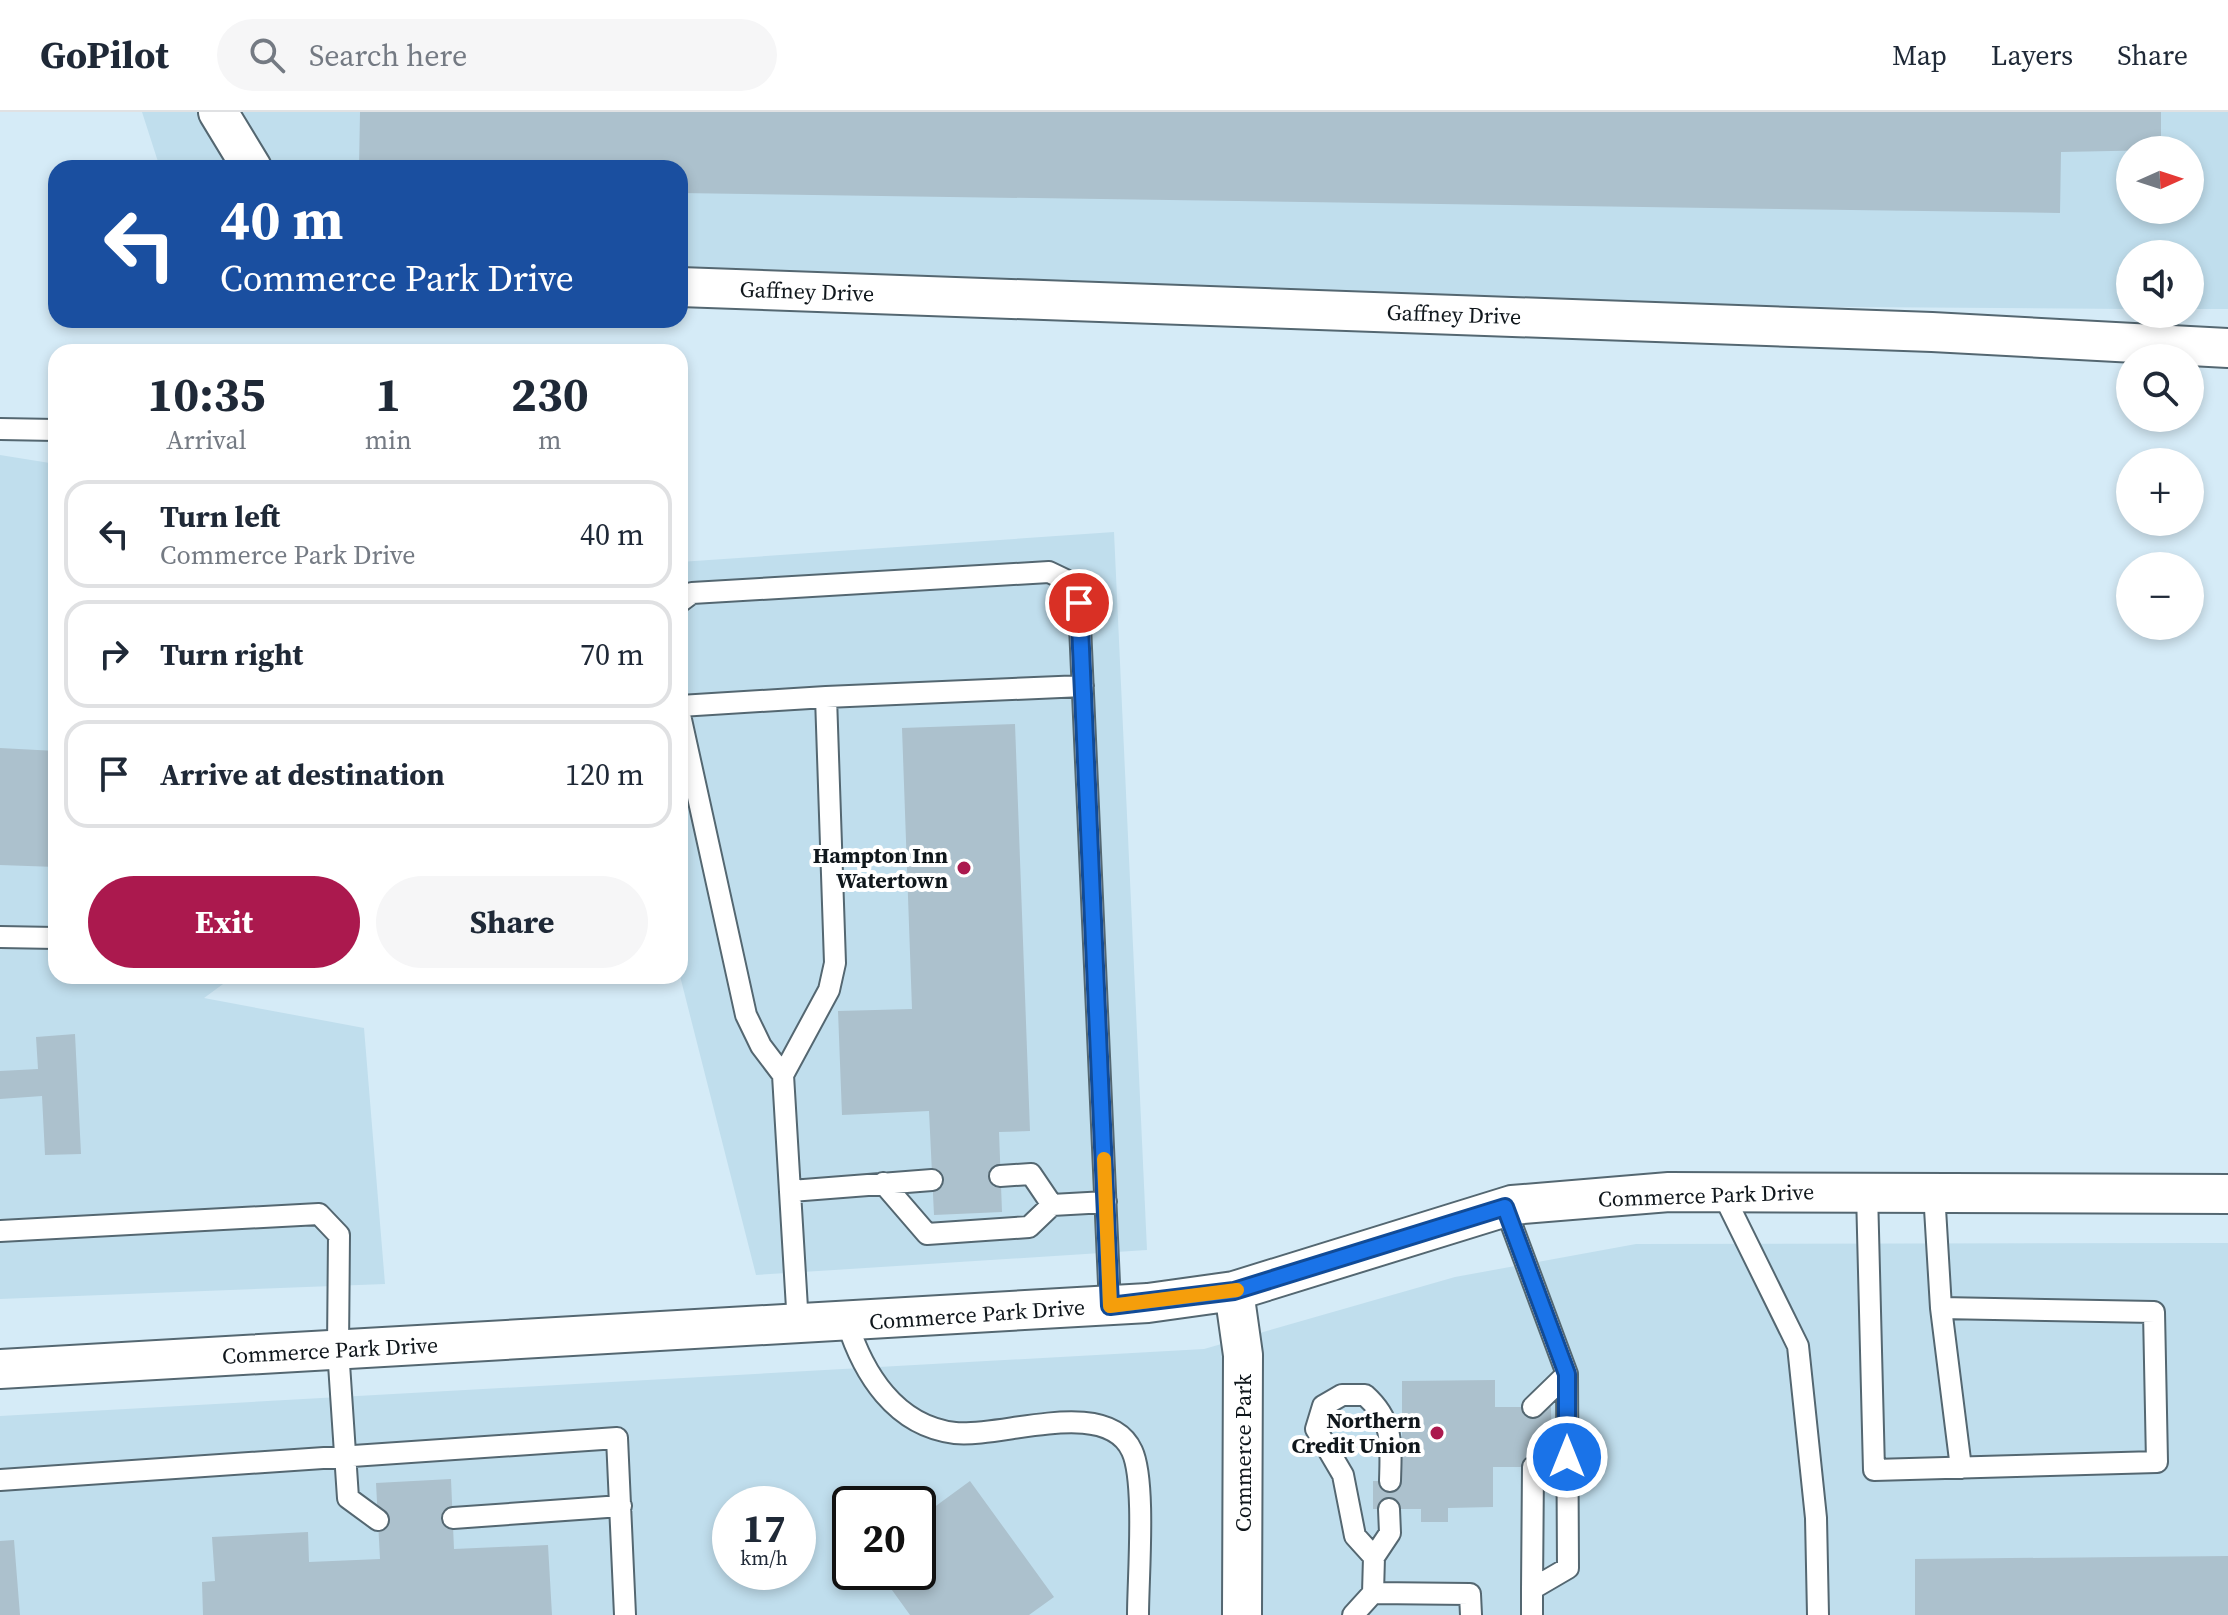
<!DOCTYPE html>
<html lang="en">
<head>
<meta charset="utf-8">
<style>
  :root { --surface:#fff; --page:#f6f6f7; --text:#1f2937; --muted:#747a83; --line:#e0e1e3; --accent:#ab194e }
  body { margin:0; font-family:"Source Serif 4",serif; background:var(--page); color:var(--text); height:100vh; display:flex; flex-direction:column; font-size:30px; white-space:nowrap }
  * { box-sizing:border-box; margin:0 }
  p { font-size:26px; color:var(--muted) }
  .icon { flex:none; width:44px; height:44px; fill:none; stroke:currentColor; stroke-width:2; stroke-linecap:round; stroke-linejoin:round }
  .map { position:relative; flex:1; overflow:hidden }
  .details { position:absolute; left:48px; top:232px; width:640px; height:640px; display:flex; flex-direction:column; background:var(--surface); border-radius:24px; box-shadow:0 4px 12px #0003 }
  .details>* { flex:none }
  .banner { position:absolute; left:48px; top:48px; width:640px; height:168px; border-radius:24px; box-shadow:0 4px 12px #0003; background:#1a4fa0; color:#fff; overflow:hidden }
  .needle { width:52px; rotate:87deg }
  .controls { position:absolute; left:2116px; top:24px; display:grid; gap:16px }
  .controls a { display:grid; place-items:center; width:88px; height:88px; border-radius:50%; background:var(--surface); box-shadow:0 4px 12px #0003; font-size:40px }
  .speed { position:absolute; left:712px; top:1374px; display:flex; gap:16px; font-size:40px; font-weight:700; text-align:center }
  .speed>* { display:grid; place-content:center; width:104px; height:104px; border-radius:50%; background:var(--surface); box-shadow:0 4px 12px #0003; line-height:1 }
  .speed small { font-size:20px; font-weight:400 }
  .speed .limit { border:4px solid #111; border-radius:12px; background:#fff; color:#111 }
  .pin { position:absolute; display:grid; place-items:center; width:68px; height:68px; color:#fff; margin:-34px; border:4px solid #fff; border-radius:50%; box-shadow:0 2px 8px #0007 }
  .me { position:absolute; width:88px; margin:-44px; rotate:0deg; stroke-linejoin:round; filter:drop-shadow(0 0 6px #0008) }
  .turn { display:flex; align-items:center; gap:28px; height:168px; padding:0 40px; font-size:36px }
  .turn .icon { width:104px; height:104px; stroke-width:2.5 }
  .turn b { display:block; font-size:56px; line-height:68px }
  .eta { display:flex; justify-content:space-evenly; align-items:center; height:136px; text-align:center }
  .eta b { font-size:48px; font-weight:700; line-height:56px }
  .cta { display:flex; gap:16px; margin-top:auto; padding:16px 40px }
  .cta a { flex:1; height:92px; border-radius:48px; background:var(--accent); color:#fff; font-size:32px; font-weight:700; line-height:92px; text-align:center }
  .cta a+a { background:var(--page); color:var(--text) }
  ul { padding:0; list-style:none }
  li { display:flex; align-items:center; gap:24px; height:108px; margin:0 16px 12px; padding:0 24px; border:4px solid var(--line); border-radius:24px }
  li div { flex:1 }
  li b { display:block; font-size:30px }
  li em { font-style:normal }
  header { display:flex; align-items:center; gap:48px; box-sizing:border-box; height:112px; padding:0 40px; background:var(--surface); border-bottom:2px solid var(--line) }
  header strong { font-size:38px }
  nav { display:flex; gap:44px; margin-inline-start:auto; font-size:28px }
  .search { width:560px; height:72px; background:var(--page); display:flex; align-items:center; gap:20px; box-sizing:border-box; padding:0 28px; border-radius:44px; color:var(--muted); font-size:30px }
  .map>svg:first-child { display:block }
  .built { fill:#c0deed; fill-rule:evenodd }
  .building { fill:#acc1cd }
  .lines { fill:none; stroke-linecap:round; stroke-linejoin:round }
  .lane-casing { stroke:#546771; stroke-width:24 }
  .street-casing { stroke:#546771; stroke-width:42 }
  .lane { stroke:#fff; stroke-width:20 }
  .street { stroke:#fff; stroke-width:38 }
  .route-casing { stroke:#114b97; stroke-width:20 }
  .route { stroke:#1a73e8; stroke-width:14 }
  .slow { stroke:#f59e0b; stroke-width:14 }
  .poi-dot { fill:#ab194e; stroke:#fff; stroke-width:3 }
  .labels { text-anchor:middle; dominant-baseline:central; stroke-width:8; stroke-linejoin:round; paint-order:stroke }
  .street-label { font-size:22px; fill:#10171c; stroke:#fff }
  .poi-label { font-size:22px; font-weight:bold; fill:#10171c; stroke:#fff; text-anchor:end }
</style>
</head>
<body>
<header>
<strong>GoPilot</strong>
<div class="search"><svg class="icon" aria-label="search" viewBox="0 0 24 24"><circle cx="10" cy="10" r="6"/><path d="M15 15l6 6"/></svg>Search here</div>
<nav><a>Map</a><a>Layers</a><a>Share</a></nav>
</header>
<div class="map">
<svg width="2228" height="1503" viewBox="0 0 2228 1503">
  <rect width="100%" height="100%" fill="#d5ebf7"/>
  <!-- built -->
  <path class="built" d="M142,0h2086v197h-38v-55h-60v55l-1450,-10v-131h-520zM2130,38h60v60h-60z
    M0,343l56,9v512h178l-30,22 160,30 21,256 -385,15z
    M1114,420l33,718 -391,25 -76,-299v-414z
    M2228,1131v372h-2228v-199l1204,-67 251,-72 181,-33zM730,1392h68v68h-68zM850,1392h68v68h-68z"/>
  <!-- building -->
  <path class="building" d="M360,0h1801v38l-100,2 -1,61 -1380,-20v-25h-321z
    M1015,612l15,407 -31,1 3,80 -68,3 -5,-104 -87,4 -4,-104 74,-2 -10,-281z
    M0,636l56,3v116l-56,-2z
    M75,922l6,120 -36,1 -3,-59 -42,3v-28l38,-2 -2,-32z
    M1495,1268v27h56l1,60h-59v40l-45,1v14h-27v-13h-48v-28h29v-100z
    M451,1367l3,70 94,-4 4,70h-349l-1,-33 13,-1 -3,-44 96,-5 1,30 71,-3 -4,-76z
    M970,1369l84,116 -25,18h-119l-31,-43h39v-53z
    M14,1428l6,75h-20v-74z
    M2228,1444v59h-313v-56z"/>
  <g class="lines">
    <!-- lane casing -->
    <g class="lane-casing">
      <path id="lane" d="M0,317l56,1
        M680,490l12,-9 357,-21 23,11 7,20 31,703
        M680,594l146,-9
        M680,603l66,300 15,31 22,29 15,250
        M0,825l56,1
        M783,963l46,-85 6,-27 -9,-266 257,-11
        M1000,1064l31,-2 21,31
        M883,1071l44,51 102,-7 23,-22 54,-3
        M791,1079l141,-11
        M1722,1080l76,154 18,172 2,97
        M1867,1080l7,278 283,-8 -3,-150 -213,-4 -7,-116
        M1505,1095l62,167 1,194 -36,21v26
        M0,1119l319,-17 20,21 -1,114 10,149 30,22
        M1941,1196l20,160
        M847,1210c16,51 48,104 108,111 47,5 152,-37 177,18 14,30 6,127 6,164
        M1533,1295l34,-33
        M0,1368l617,-42 8,177
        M453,1406l168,-12
        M1374,1445l-19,-21 -12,-61 -27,-46 7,-23 19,-11h23c29,26 26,49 25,86
        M1532,1477l1,-122
        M1373,1481l1,-36 16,-24 -1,-24
        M1353,1503l20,-22 97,1 1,21"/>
    </g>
    <!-- street casing -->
    <g class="street-casing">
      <path id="street" d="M218,0l34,56
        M680,175l1252,45 296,16
        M1234,1179l9,64 -1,260
        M0,1257l1148,-66 86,-12 278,-86 157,-13 559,2"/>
    </g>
    <!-- lane -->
    <use href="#lane" class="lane"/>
    <!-- street -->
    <use href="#street" class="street"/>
  </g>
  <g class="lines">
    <!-- route casing -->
    <g class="route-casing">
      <path id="route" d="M1079,491l31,703 124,-15 271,-84 62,167v83"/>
    </g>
    <!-- route -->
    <use href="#route" class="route"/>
    <!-- slow -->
    <path class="slow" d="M1104,1047l6,147 127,-16"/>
  </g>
  <!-- markers -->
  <g class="poi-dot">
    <circle cx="964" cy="756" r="8"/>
    <circle cx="1437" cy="1321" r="8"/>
  </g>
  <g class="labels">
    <!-- street labels -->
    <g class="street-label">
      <text transform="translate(807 179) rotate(2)">Gaffney Drive</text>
      <text transform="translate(1454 202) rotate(2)">Gaffney Drive</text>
      <text transform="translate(1706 1083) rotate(-2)">Commerce Park Drive</text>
      <text transform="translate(977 1202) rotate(-4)">Commerce Park Drive</text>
      <text transform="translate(330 1238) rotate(-3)">Commerce Park Drive</text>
      <text transform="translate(1243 1341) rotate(-90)">Commerce Park</text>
    </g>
    <!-- poi labels -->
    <g class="poi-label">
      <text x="948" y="743">Hampton Inn<tspan x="948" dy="25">Watertown</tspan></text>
      <text x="1421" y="1308">Northern<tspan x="1421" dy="25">Credit Union</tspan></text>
    </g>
  </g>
</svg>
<div class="controls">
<a><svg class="needle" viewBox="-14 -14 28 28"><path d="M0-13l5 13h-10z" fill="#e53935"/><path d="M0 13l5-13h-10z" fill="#747a83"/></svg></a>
<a><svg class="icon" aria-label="sound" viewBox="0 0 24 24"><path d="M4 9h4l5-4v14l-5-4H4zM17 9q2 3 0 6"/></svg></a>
<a><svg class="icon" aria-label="search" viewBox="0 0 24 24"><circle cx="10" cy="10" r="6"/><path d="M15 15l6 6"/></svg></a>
<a>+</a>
<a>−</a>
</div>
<div class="speed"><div>17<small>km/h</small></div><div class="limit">20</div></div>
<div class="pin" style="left:1079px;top:491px;background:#d93025"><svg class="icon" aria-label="arrive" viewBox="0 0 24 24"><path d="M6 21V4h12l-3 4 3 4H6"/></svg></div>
<svg class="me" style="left:1567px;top:1345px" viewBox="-20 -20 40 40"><circle r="17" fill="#1a73e8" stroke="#fff" stroke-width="3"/><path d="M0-11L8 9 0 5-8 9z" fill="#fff"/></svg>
<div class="banner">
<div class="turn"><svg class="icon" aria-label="left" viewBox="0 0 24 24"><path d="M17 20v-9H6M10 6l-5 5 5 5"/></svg><div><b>40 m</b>Commerce Park Drive</div></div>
</div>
<section class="details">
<div class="eta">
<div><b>10:35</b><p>Arrival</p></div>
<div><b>1</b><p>min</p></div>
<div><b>230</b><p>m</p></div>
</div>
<ul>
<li><svg class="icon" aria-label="left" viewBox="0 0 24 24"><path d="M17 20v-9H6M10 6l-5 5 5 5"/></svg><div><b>Turn left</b><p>Commerce Park Drive</p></div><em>40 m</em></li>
<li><svg class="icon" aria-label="right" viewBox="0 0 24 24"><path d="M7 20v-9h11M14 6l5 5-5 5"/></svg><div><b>Turn right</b></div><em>70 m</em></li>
<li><svg class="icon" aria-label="arrive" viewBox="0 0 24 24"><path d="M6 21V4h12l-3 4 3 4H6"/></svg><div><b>Arrive at destination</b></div><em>120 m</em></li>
</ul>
<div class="cta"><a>Exit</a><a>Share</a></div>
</section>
</div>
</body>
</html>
